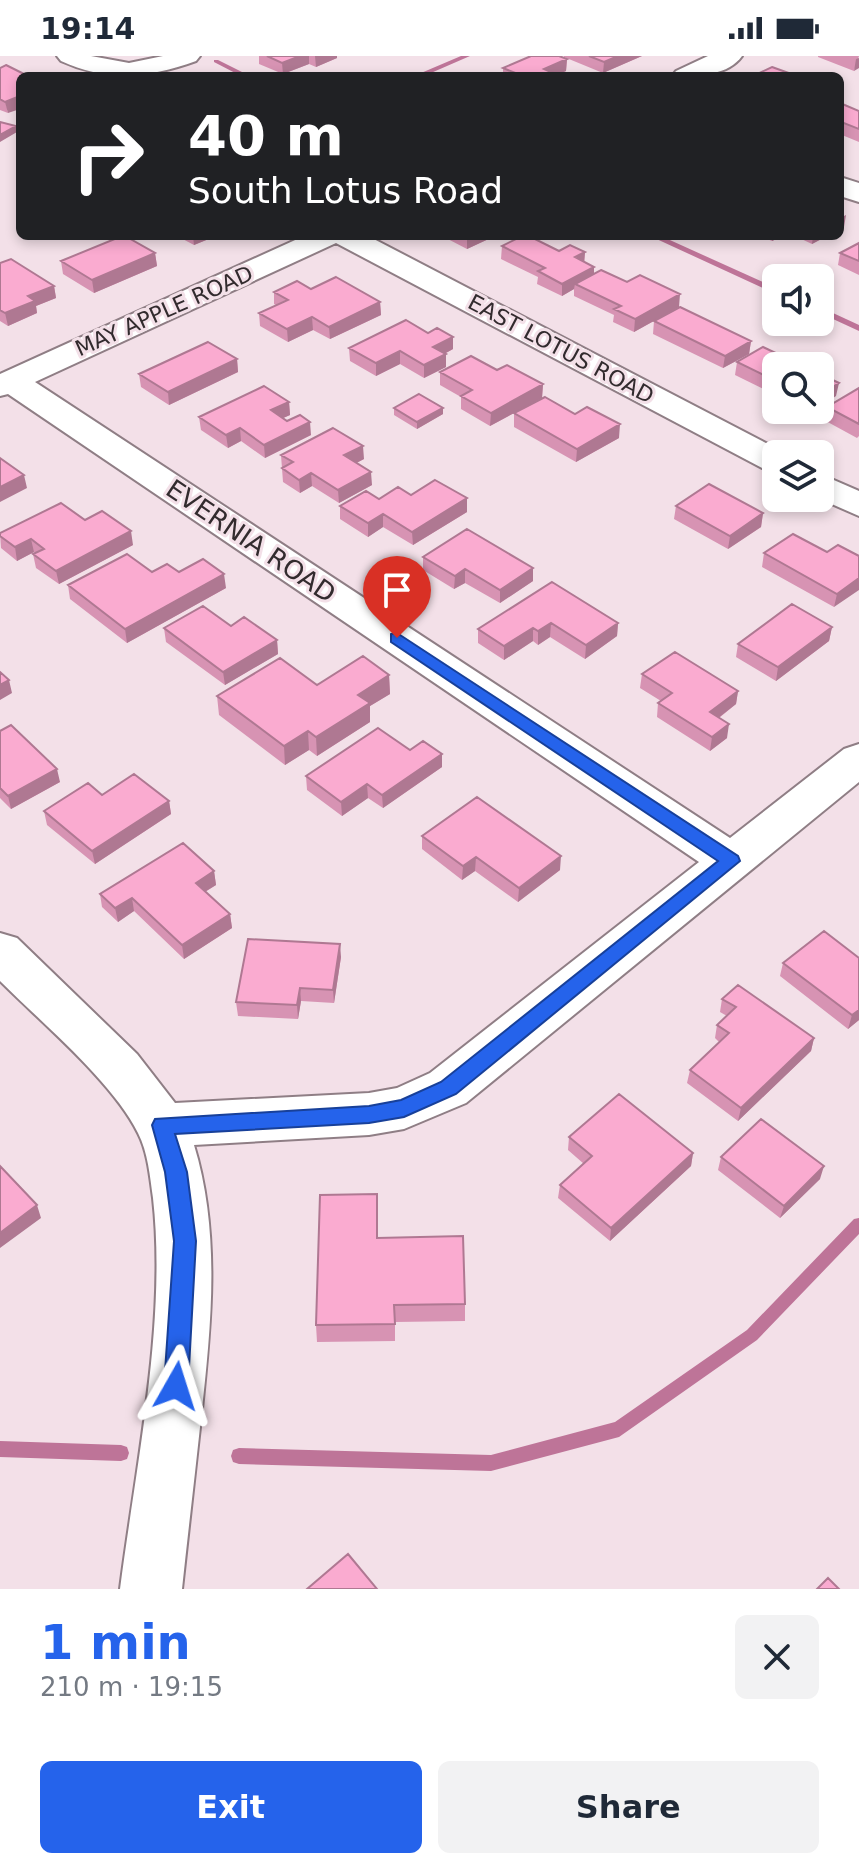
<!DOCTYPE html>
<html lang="en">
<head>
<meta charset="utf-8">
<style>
  :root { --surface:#fff; --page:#f2f2f3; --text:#1f2937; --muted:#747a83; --accent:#2563eb }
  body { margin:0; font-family:"DejaVu Sans",sans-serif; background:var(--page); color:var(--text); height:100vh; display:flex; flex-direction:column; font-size:30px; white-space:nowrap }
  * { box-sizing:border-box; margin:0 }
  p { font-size:26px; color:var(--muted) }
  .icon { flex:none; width:44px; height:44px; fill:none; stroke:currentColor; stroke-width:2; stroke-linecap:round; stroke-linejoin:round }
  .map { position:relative; height:1533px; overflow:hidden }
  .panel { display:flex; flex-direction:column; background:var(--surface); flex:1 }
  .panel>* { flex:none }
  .top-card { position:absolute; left:16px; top:16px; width:828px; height:168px; border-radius:12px; box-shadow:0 4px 12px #0003; background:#202124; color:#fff; overflow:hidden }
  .fabs { position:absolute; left:762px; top:208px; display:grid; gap:16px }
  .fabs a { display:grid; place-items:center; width:72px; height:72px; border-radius:12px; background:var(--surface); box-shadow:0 4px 12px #0003; font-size:40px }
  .pin { position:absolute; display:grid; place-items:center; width:68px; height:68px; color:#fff; margin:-82px -34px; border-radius:50% 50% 50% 0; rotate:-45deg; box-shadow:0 0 8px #0007 }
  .pin .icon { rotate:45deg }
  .me { position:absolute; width:88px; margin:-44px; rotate:6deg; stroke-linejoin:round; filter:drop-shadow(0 0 6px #0008) }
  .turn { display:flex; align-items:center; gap:28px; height:168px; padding:0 40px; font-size:36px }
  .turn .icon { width:104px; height:104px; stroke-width:2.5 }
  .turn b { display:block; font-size:56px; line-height:68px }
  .round { display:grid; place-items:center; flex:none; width:84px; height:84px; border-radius:12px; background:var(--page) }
  .headline { display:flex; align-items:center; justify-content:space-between; height:136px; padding:0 40px }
  h1 { font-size:48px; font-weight:800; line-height:60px; color:var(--accent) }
  .button { display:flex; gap:16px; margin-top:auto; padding:16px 40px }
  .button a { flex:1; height:92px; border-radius:12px; background:var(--accent); color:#fff; font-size:32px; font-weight:800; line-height:92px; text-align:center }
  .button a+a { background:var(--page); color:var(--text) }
  .status { display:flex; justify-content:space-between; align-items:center; height:56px; padding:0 40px; background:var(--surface); direction:ltr }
  .status svg { height:22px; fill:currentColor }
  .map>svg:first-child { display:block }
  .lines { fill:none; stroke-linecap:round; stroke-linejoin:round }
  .stream { fill:#be7498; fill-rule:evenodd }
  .minor-casing { stroke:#8f7e85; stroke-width:4 }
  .minor { fill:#fff; fill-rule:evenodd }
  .wall { fill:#d793b3 }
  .shaded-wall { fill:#af7892 }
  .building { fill:#faabd0; stroke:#af7892; stroke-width:2 }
  .route { fill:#2563eb; stroke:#184099; stroke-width:2 }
  .labels { text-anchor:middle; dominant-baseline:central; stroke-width:6; stroke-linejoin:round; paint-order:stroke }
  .far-street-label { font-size:22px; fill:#322b2e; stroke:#f3e0e8 }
  .street-label { font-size:26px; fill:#322b2e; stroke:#f3e0e8 }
</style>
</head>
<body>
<div class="status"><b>19:14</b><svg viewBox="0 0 49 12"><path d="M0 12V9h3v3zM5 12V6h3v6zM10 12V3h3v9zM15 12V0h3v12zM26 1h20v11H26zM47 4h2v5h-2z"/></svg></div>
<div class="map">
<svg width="859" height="1533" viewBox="0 0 859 1533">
  <rect width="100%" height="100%" fill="#f3e0e8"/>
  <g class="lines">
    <!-- stream -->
    <path class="stream" d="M461,0h9l-46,20h-10z
      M214,4h4l32,16h-9l-27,-14z
      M650,180h11l115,52v6z
      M820,251l39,18v6l-39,-18z
      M859,1162v16l-102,106 -138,97 -128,34 -252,-7 -6,-2 -2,-6 2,-6 6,-2 252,7 124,-33 132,-92 107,-111z
      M0,1385l121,4 6,2 2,6 -2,6 -6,2 -121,-4z"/>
    <!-- minor casing -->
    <g class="minor-casing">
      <path id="minor" d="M57,0h34l38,7 34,-7h37l-4,5c-47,17 -89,21 -135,0z
        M708,0h34c-15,21 -47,20 -70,20l4,-5z
        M840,121l19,6v19l-19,-6z
        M304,180h64l419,218h-11v19l-12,-4 -428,-226 -301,139 695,456 114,-89 15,-5v38l-393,321 -62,26 -35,6 -175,10c27,88 17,183 7,273 -6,57 -13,114 -19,171h-62c16,-124 47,-268 33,-391 -3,-21 -5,-46 -15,-65 -25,-51 -97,-111 -138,-152v-48l17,5 120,116 38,49 194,-10 28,-5 33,-15 269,-211 -691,-468 -8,2v-22z
        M820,418l39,17v25l-41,-18z"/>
    </g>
    <!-- minor -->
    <use href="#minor" class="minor"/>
  </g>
  <!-- wall -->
  <path class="wall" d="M259,0h78v2l-21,9 -7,-3 -26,10 -24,-10z
    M564,0h78l-39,17 -39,-16z
    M818,0h41l-5,15 -36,-14z
    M567,3l-1,12 -9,4 3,1h-57v-8z
    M0,12l8,45 -8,-3z
    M840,47l19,8v31l-17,-7 -2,1z
    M177,180h39l-22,9z
    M442,180h53l-28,13z
    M760,180h23l-11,5z
    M795,180h32l-15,8z
    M859,187v32l-21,-10 2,-12z
    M502,190l83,6 -1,10 10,5v7l85,33 -45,25 -21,-10 1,-7 -40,-19v-7l-12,7 -25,-12 1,-7 -37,-18z
    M155,197l2,13 -63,27 -31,-19 -2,-13z
    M0,207l54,23 2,12 -20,8 1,7 -29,13 -8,-5z
    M311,233l69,13 1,13 -51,24 -17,-9 -25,12 -28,-16 -1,-13 17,-8 -2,-1v-12z
    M654,265l97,20 -2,13 -26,14 -70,-34z
    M349,292l104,1 -7,4v14l-22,11 -24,-14 -24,12 -26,-15z
    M237,303l1,13 -69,33 -28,-18 -2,-13z
    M737,306l39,4v29l-41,-20z
    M497,314l46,14 -1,14 -52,28 -29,-17v-12l-21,-12v-13z
    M859,332v48l-2,2 -33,-18 3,-13z
    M289,346l1,13 -7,3 28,17 -46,23 -24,-17 -13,7 -27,-18 -2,-13z
    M394,352h49v6l-26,15 -23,-14z
    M791,354h24l-10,7z
    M514,357l105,25 -43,24 -62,-35z
    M281,399l83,4 -8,4 16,22 -33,18 -27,-17 -12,7 -17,-11z
    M411,439l56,17 -54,33 -30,-18 -15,10 -28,-18v-13l39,-7z
    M676,450l87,7 -2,14 -33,22 -54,-30z
    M85,464l48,25 -74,39 -23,-16 -3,-14 2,-1 -1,-1 -17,9 -16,-13 -1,-15z
    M827,496l32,4 -25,51 -72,-40 2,-14z
    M423,501l110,11v13l-33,22 -35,-20 -11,6 -31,-19z
    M152,516h27l47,16 -99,55 -57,-44 -2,-14z
    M552,526l66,41 -1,13 -32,23 -35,-22 -12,8 -5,-4 -29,19 -26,-17v-14z
    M231,570l46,14 1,14 -53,31 -59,-43 -2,-14z
    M832,571l-3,14 -53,40 -40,-24 2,-13z
    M642,618l96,17 -2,13 -17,14 8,20 -17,13 -53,-34 1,-14 3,-2 -21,-13z
    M389,619l1,19 -20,12v16l-53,34 -8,-6 -24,15 -66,-50 -2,-19z
    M0,675l60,51 -49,27 -11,-11z
    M410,694l32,17 -59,41 -15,-10 -26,18 -35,-26 -1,-14z
    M102,739l67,6 2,13 -76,50 -48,-39 -3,-14z
    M422,780l138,34 -42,32 -43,-31 -13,9 -40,-31z
    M214,815l2,14 -11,7 25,22 2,14 -48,31 -50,-48 -16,11 -16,-15 -2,-13z
    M341,901l-7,46 -33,-2 -3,18 -60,-3 -2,-14z
    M859,902v62l-11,9 -68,-53 3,-13z
    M722,943l92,39 -3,13 -73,70 -51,-38 3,-13 29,-28 -4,-4 2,-13 10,-9 -7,-4z
    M569,1081l124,16 -2,13 -81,75 -52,-43 2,-13 24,-21 -16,-14z
    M721,1101l99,22 -40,39 -62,-48z
    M377,1138l1,44 87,66v17l-70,1v19l-78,1 -1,-17z"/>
  <!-- shaded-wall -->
  <path class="shaded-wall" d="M300,0h9v8l-26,10 -1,-11z
    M315,0h22v2l-21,9z
    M618,0h24l-39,17 1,-11z
    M859,2v10l-5,3 2,-12z
    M567,3l-1,12 -12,5 -10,-7z
    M20,40v13l-12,4 -3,-11z
    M844,67l-2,12 -2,1v-11z
    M16,70l1,6 -17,10v-7z
    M846,159l-2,12 -4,3v-12z
    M193,180h23l-22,9z
    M469,180h26l-28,13v-12z
    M772,180h11l-11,5z
    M813,180h14l-15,8z
    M585,196l-1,13 -9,-8z
    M155,197l2,13 -63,27 -2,-13z
    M594,211v13l-19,4 -1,5 -12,7v-12z
    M54,230l2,12 -20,8 1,7 -29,13 -3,-13 23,-17z
    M680,238l-1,13 -45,25 1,-13z
    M380,246l1,13 -51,24 -1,-12z
    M312,261l1,13 -25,12 -1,-13z
    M453,281v12l-20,11v-13z
    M751,285l-2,13 -26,14 2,-12z
    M400,295v13l-24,12v-13z
    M446,298v13l-22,11v-13z
    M237,303l1,13 -69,33 -1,-13z
    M839,327l-3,13 -16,11v-12z
    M543,328l-1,14 -52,28 1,-13z
    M289,346l1,13 -18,8 -1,-13z
    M443,352v6l-26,15v-7z
    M806,354h9l-10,7z
    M310,366l1,13 -46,23 -1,-13z
    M620,368l-1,14 -43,24 1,-13z
    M240,372l1,13 -13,7 -2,-13z
    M363,390l1,13 -19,10 -1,-14z
    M371,416l1,13 -33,18 -1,-13z
    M311,417l1,13 -12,7 -1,-13z
    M24,419l3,13 -27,14v-15z
    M467,442v14l-54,33 -1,-13z
    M763,457l-2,14 -33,22 2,-13z
    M383,458v13l-15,10v-14z
    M131,475l2,14 -74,39 -3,-13z
    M31,483l3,13 -17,9 -2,-14z
    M533,512v13l-33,22v-13z
    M465,513v14l-11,6 1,-13z
    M224,518l2,14 -99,55 -2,-14z
    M859,522v12l-25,17 3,-13z
    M551,567l-1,14 -12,8v-14z
    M618,567l-1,13 -32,23 1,-14z
    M832,571l-3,14 -53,40 2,-14z
    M533,572v13l-29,19v-14z
    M277,584l1,14 -53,31 -2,-13z
    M389,619l1,19 -20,12v16l-53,34 -1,-19 42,-42z
    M9,624l3,13 -12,7v-15z
    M738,635l-2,13 -28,22 2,-14z
    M729,668l-2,14 -17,13 2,-14z
    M308,675l1,19 -24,15 -1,-19z
    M442,698v13l-59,41 -1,-13z
    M57,713l3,13 -49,27 -3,-13z
    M367,728l1,14 -26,18 -1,-14z
    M169,745l2,13 -76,50 -3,-13z
    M561,800l-1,14 -42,32 1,-14z
    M476,801l-1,14 -13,9 1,-14z
    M214,815l2,14 -18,11 -2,-13z
    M132,842l2,13 -16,11 -3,-14z
    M230,858l2,14 -48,31 -2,-14z
    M340,888l1,13 -7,46 -1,-13z
    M300,932l1,13 -3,18 -1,-14z
    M859,954v10l-11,9 4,-14z
    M814,982l-3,13 -73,70 3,-13z
    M693,1097l-2,13 -81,75 1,-13z
    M824,1110l-4,13 -40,39 4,-12z
    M37,1149l4,13 -41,30v-15z"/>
  <!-- building -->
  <path class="building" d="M267,0h33l-18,7z
    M531,0h28l8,3 -23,10 16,7h-37l-20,-8z
    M589,0h29l-14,6z
    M6,9l22,11h-8v20l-15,6 -5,-3v-31z
    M772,11l25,9h-44z
    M840,47l19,8v18l-15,-6 -4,2z
    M0,66l16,4 -16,9z
    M122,180h3l30,17 -63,27 -31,-19z
    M522,180h7l30,15 11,-6 15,7 -10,5 19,10 -32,17 -24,-13 7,-3 -43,-22z
    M859,187v18l-19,-8z
    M11,203l43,27 -26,10 7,5 -30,12 -5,-3v-47z
    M601,214l26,12 13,-7 40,19 -45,25 -21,-10 7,-3 -46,-22z
    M336,221l44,25 -51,25 -17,-10 -25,12 -28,-16 29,-13 -14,-8 23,-11 14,8z
    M680,251l71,34 -26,15 -71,-35z
    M406,264l22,13 9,-5 16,9 -20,10 13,7 -22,11 -24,-14 -24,12 -27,-15z
    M208,286l29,17 -69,33 -29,-18z
    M763,291l40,19h-27v15l-39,-19z
    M471,300l26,14 10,-5 36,19 -52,29 -30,-17 11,-6 -32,-18z
    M820,318l19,9 -19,12z
    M264,330l25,16 -18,8 16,11 13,-6 10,7 -46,23 -24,-17 -14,7 -27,-18z
    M859,332v36l-32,-17z
    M419,338l24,14 -26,14 -23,-14z
    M545,341l30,17 12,-7 33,17 -43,25 -63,-36z
    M333,372l30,18 -19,9 27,17 -33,18 -27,-17 -12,7 -17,-12 11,-6 -12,-7z
    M0,402l24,17 -24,12z
    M435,424l32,18 -55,34 -29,-18 -15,9 -28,-17 26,-15 13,8 19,-12 13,8z
    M709,428l54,29 -33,23 -54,-30z
    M61,447l24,17 17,-9 29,20 -75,40 -23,-17 11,-5 -13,-10 -16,8 -15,-11v-3z
    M467,473l66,39 -33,22 -35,-21 -10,7 -32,-19z
    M793,478l34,18 11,-7 21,11v22l-22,16 -73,-41z
    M127,498l25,18 15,-8 12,8 24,-13 21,15 -99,55 -57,-44z
    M552,526l66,41 -32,22 -35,-22 -13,8 -5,-3 -29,18 -26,-17z
    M792,548l40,23 -54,40 -40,-23z
    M203,550l28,20 13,-9 33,23 -54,32 -59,-44z
    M675,596l63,39 -28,21 19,12 -17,13 -54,-34 14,-10 -30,-19z
    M363,600l26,19 -31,20 12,8 -54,34 -8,-6 -24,15 -67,-50 63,-38 37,27z
    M0,616l9,8 -9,5z
    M11,669l46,44 -49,27 -8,-8v-57z
    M378,672l32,22 13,-9 19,13 -60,41 -15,-11 -26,18 -35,-26z
    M134,718l35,27 -77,50 -48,-40 44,-28 14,12z
    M477,741l84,59 -42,32 -43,-31 -13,9 -41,-30z
    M183,787l31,28 -18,12 34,31 -48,31 -50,-47 -17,10 -15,-14z
    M824,875l35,27v52l-7,5 -69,-52z
    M248,883l92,5 -7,46 -33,-2 -3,17 -61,-3z
    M738,929l76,53 -73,70 -51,-38 39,-37 -12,-8 19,-18 -14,-8z
    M619,1038l74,59 -82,75 -51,-43 32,-29 -23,-19z
    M761,1063l63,47 -40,40 -63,-49z
    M0,1110l37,39 -37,28z
    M377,1138v44l86,-2 2,68 -71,1 1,19 -79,1 4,-130z
    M348,1498l29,35h-70z
    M828,1522l11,11h-22z"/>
  <!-- route -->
  <path class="route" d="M397,577l341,223 2,5 -284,233 -52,23 -35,6 -194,11 12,38 9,69 -8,145 -4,8 -8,3 -9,-3 -3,-8 10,-145 -9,-69 -13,-47 3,-6 214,-13 32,-6 40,-18 277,-221 -327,-219v-8z"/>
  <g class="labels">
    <!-- far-street labels -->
    <g class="far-street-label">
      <text transform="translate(164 255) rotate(-24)">MAY APPLE ROAD</text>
      <text transform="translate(561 293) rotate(28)">EAST LOTUS ROAD</text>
    </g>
    <!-- street labels -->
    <g class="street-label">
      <text transform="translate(251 485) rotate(34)">EVERNIA ROAD</text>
    </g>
  </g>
</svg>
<div class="fabs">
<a><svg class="icon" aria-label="sound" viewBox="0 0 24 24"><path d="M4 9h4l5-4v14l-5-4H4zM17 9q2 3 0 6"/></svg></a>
<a><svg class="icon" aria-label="search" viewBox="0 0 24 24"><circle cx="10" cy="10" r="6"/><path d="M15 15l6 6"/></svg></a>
<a><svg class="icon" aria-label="layers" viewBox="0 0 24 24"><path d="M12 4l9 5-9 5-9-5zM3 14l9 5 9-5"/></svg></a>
</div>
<div class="pin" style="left:397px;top:582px;background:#d93025"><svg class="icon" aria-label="arrive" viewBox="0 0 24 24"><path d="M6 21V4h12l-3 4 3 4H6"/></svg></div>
<svg class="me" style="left:176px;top:1330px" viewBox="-20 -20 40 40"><path d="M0-17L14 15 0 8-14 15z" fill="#2563eb" stroke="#fff" stroke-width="4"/></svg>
<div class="top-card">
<div class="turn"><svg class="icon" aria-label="right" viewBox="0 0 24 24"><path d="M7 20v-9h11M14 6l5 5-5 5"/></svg><div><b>40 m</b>South Lotus Road</div></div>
</div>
</div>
<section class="panel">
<div class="headline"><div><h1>1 min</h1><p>210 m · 19:15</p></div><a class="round"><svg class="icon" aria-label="close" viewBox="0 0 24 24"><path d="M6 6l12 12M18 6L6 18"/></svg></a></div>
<div class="button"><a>Exit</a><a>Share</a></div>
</section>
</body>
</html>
